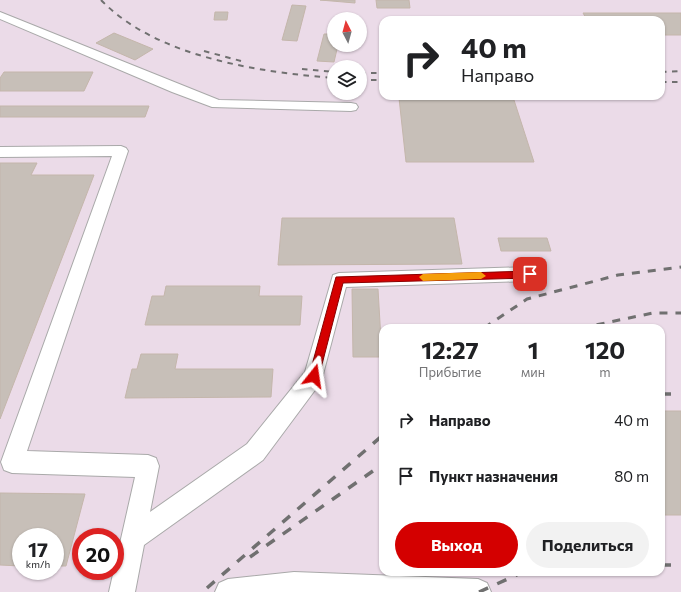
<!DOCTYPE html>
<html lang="ru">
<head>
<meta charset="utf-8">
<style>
  :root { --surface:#fff; --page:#f2f2f2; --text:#202124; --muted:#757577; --accent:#d40000 }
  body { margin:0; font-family:Commissioner,sans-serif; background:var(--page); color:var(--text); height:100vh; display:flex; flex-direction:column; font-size:15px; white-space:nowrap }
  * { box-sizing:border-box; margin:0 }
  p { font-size:13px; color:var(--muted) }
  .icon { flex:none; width:22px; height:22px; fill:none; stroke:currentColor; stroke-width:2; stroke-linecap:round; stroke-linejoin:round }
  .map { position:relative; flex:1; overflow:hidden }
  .drawer { position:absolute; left:379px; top:324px; width:286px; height:252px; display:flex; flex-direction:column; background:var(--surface); border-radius:12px; box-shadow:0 1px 3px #0004 }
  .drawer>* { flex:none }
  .hud { position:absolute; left:379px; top:16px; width:286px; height:84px; border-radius:12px; box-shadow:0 1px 3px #0004; background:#fff; color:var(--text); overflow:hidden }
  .needle { width:26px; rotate:354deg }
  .tools { position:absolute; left:327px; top:12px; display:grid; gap:8px }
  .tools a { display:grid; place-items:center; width:40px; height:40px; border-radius:50%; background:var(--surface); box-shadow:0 1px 3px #0004; font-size:20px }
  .speed { position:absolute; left:12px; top:528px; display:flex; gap:8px; font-size:20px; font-weight:700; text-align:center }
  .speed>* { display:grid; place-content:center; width:52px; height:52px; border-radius:50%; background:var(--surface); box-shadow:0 1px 3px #0004; line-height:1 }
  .speed small { font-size:10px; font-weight:400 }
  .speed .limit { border:6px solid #d22; background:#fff; color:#111 }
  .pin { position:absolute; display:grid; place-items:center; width:34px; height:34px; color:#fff; margin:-17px; border-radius:8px; box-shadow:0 2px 6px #0006 }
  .me { position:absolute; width:44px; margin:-22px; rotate:15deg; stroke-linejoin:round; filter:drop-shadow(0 0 3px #0008) }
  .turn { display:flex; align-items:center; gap:14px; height:84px; padding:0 16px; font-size:18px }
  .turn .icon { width:52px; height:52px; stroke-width:2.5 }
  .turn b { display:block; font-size:28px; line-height:34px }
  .eta { display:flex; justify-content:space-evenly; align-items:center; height:68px; text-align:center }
  .eta b { font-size:24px; font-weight:700; line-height:28px }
  .action { display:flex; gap:8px; margin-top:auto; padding:8px 16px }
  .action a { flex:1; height:46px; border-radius:24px; background:var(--accent); color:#fff; font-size:16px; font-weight:700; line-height:46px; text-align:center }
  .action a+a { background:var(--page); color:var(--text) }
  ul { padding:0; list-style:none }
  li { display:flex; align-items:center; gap:12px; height:56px; padding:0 16px }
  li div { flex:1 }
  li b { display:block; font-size:15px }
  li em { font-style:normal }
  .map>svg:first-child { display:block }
  .industrial { fill:#ebdbe8; fill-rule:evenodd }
  .building { fill:#c7bfb8; stroke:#c4b6ab }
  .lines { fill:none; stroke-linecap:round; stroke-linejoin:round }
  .minor-casing { stroke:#a9a9a9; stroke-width:2 }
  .minor { fill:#fff; fill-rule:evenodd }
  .rail-far2 { stroke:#707070; stroke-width:2; stroke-dasharray:5.5 5.5; stroke-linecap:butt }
  .rail-far1 { stroke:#707070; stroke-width:3; stroke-dasharray:8 8; stroke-linecap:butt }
  .rail { stroke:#707070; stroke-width:3.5; stroke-dasharray:10 10; stroke-linecap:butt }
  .route { fill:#d40000; stroke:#8a0000 }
  .slow { fill:#f59e0b }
</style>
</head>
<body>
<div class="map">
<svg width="681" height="592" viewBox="0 0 681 592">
  <rect width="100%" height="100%" fill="#f2efe9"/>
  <!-- industrial -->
  <path class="industrial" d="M0,0h681v592h-681zM334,19h26v26h-26zM383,20h278v76h-278zM334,67h26v26h-26zM383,328h278v244h-278zM21,537h34v34h-34zM81,537h34v34h-34z"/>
  <!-- building -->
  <path class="building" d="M320,0h35v3z
    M376,0h33l1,8h-33z
    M292,5l14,1 -9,35 -15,-1z
    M215,12h13l-1,8h-13z
    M583,13h98v22h-20v-15h-74z
    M114,33l39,16 -18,11 -39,-17z
    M324,34h10v11h4l-4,17 -17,-1z
    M4,72h89l-9,19h-84v-13z
    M513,97l21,65h-128l-7,-64z
    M0,106h149l-4,11h-145z
    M0,163h37l-6,12h63l-94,244z
    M282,218h172l8,46 -184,1z
    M498,238h49l4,13h-50z
    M166,286h94l-1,10h43l-2,29h-155l7,-29h12z
    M352,289h26l4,68h-29z
    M141,354h37l-3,15h98l-2,28 -146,1 7,-29h5z
    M661,411h20v104h-20z
    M0,493l85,1 -19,72h-11v-29h-34v29l-21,-1z"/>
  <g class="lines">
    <!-- minor casing -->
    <g class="minor-casing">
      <path id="minor" d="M0,12l219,88 132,3 5,1 2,3 -2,3 -5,1 -139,-4 -40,-15 -172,-73z
        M121,146l5,2 2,3 -101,300 121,4 8,3 3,8 -9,46 97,-68 58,-72 28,-97 6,-2 190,-6 6,2 3,5 -3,5 -6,2 -183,6 -25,95 -58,78 -119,85 -9,47h-26l26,-115 -123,-4 -8,-3 -3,-8 111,-306 -112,1v-10z
        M294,572l184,7 9,4 4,9h-276l4,-9 9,-4z"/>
    </g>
    <!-- minor -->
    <use href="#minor" class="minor"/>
    <!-- rail-far2 -->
    <path class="rail-far2" d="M101,0c55,57 157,72 233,78
      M204,51l37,10
      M302,69l32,3
      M661,72l20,-1
      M360,73h23
      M360,80h23
      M661,82h20"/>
    <!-- rail-far1 -->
    <path class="rail-far1" d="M484,328l43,-29 91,-24 63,-8
      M581,328l72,-15h28"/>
    <!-- rail -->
    <path class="rail" d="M661,394h20
      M250,557l133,-93
      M661,565h20
      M207,588l176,-153
      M479,592l42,-19 9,-1"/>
  </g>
  <!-- route -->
  <path class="route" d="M530,271l4,3 -4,4 -187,5 -24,93 -2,4 -3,1 -4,-1 -1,-4 27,-99z"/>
  <!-- slow -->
  <path class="slow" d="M481,272l5,4 -5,3 -58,2 -4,-4 4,-3z"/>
</svg>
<div class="tools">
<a><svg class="needle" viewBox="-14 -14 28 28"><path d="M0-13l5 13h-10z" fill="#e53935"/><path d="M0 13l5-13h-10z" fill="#757577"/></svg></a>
<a><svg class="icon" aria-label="layers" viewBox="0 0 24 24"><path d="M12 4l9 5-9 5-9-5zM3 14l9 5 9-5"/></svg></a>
</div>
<div class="speed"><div>17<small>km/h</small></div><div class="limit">20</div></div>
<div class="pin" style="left:530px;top:274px;background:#d93025"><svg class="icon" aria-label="arrive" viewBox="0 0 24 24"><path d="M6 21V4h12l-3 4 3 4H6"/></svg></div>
<svg class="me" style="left:314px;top:376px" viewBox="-20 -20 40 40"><path d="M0-17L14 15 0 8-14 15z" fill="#d40000" stroke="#fff" stroke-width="4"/></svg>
<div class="hud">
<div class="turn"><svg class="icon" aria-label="right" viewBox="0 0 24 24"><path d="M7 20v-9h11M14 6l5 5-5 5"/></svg><div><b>40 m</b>Направо</div></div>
</div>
<section class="drawer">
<div class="eta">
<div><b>12:27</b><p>Прибытие</p></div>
<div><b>1</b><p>мин</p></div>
<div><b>120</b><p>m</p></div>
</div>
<ul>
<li><svg class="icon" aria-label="right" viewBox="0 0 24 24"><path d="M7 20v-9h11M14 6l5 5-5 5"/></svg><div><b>Направо</b></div><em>40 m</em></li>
<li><svg class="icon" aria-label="arrive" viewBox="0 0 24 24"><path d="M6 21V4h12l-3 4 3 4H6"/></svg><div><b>Пункт назначения</b></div><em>80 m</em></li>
</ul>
<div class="action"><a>Выход</a><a>Поделиться</a></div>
</section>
</div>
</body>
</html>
